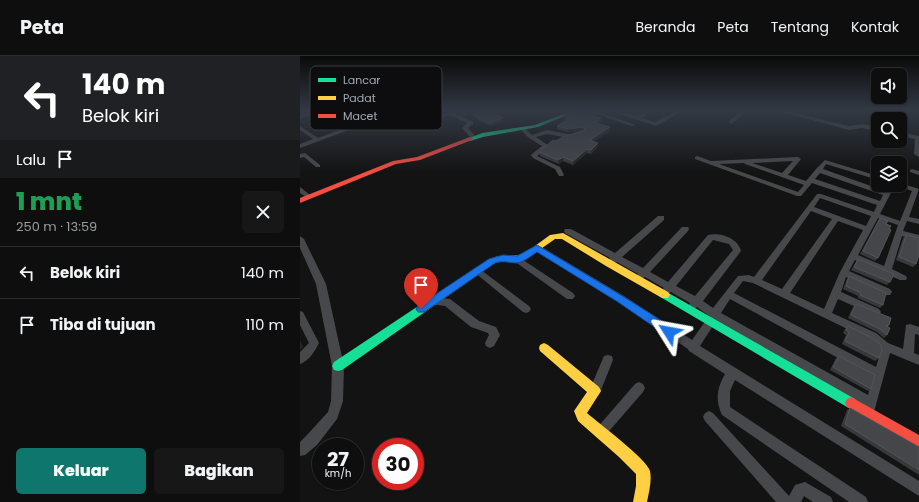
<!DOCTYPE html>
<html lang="id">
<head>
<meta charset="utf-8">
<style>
  :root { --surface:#0e0e0e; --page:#171717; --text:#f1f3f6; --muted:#9b9c9e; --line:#2e2e2e; --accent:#0f766e }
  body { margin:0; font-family:Poppins,sans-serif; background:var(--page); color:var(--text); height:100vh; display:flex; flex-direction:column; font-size:15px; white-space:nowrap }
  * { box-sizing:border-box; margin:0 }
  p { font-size:13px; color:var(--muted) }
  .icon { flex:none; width:22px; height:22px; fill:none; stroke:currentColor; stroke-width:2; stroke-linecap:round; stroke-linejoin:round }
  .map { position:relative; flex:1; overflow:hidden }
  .details { display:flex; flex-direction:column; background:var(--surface); width:300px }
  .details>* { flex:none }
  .guide { background:#202124; color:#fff; overflow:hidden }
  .tools { position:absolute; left:571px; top:12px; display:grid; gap:8px }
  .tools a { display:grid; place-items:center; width:36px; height:36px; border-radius:6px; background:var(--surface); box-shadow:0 1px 3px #0004,0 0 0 1px var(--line); font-size:20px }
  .speed { position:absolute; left:12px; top:382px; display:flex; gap:8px; font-size:20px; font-weight:700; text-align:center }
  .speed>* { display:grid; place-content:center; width:52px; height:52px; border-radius:50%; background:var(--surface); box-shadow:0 1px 3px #0004,0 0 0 1px var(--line); line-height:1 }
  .speed small { font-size:10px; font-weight:400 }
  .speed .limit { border:6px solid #d22; background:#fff; color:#111 }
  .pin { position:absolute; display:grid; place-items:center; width:34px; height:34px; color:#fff; margin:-41px -17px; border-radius:50% 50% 50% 0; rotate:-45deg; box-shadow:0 0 4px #0007 }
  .pin .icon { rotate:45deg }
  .me { position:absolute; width:44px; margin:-22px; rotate:304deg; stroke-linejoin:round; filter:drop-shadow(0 0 3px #0008) }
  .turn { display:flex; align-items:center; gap:14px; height:84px; padding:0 16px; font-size:18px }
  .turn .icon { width:52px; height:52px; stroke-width:2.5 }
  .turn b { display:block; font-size:28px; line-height:34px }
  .then { display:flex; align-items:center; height:38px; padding:0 16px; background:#0003; gap:8px; font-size:15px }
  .round { display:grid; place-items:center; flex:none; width:42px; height:42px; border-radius:6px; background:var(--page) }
  .summary { display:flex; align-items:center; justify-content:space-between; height:68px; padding:0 16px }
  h1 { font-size:24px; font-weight:800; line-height:30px; color:#1e9e55 }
  .primary-button { display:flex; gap:8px; margin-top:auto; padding:8px 16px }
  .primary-button a { flex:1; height:46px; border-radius:6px; background:var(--accent); color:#fff; font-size:16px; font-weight:800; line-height:46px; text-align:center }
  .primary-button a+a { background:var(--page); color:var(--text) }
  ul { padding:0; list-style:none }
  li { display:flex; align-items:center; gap:12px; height:52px; padding:0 16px; border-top:1px solid var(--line) }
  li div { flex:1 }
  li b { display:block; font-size:15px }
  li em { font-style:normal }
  header { display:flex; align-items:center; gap:24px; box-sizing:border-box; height:56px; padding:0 20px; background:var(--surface); border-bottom:1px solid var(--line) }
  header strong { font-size:19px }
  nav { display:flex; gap:22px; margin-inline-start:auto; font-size:14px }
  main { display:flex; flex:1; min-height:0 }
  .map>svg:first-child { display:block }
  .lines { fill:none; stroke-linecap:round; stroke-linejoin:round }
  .street { fill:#47484c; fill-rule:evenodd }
  .fast { fill:#16e098; fill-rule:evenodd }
  .slow { fill:#ffcf43; fill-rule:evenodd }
  .jam { fill:#f24e42; fill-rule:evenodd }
  .wall { fill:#39393c }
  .shaded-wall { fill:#252526 }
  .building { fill:#444649; stroke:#53555a }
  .route { fill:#1a73e8; stroke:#114b97 }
  .key { fill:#0d0d0f; stroke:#3a3c41; stroke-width:1 }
  .key-label { font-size:11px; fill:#a2aab6 }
</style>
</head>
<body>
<header>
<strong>Peta</strong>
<nav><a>Beranda</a><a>Peta</a><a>Tentang</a><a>Kontak</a></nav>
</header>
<main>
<section class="details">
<div class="guide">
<div class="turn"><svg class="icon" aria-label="left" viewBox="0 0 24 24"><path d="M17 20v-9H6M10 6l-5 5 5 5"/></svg><div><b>140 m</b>Belok kiri</div></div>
<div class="then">Lalu<svg class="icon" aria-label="arrive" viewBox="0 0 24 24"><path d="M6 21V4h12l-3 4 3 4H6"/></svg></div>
</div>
<div class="summary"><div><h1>1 mnt</h1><p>250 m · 13:59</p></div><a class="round"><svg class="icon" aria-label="close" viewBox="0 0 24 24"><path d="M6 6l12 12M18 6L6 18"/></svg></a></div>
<ul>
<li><svg class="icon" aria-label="left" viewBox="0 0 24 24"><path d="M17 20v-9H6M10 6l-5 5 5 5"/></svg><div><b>Belok kiri</b></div><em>140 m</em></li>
<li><svg class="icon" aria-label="arrive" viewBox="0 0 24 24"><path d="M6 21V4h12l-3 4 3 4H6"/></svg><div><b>Tiba di tujuan</b></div><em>110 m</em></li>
</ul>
<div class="primary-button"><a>Keluar</a><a>Bagikan</a></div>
</section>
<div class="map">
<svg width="619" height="446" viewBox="0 0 619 446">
  <rect width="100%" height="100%" fill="#131313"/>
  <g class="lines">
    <!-- street -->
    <path class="street" d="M15,54h6l-21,9v-4z
      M25,54h7l-11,4 23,14 20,-7 -21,-10v-1h5l21,9 28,-9h6l-103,38v-4l13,-5 -13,-9v-4l18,12 21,-8 -25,-16z
      M155,54h5l-5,3 18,9v2l-5,4 8,9v2h-4l-10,-11 5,-5 -17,-8 -34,12 -5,-1z
      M171,54h7l7,2 -3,2z
      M286,54h7l43,15 -5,1z
      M308,54h7l22,6 13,-6h5l-13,8 13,4 23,-12h6l-28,16z
      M442,54l5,1 -14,12h-4v-2z
      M475,54h7l67,16 13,-2 16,3v4l-16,-3 -13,2z
      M221,72h4l7,7 15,-5 21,4h11v2l-11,2 -21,-4 -11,3 13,9 -12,10 23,11 4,8 -1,1h-4l-4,-7 -22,-11 -2,-3 1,-1 10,-8 -13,-8 -8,-8z
      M600,76l19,4v21l-5,-3 1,-15 -15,-3z
      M5,97l15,12v2h-4l-12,-10 -4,1v-4z
      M397,100l14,5 87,-4 3,2 -13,16 18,6 10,-12 9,-9 53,16v4l-52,-16 -3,5 62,22 4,-6h6l-15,29 20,7 12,-30 -16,-6h4v-2l19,6 -10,28 10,2v5l-12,-3 -4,10 16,4v6l-17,-5 -10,33 14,7 1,2 -1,2h-6l-45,-20 -6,11 41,18 2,3 -2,3h-6l-38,-18 -5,15 38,17 2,3 -2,3 -3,1 -38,-17 -6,14 44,20 12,10 15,6 3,-24 4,-1 9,3v8l-4,-1 -1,19 5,2v10l-29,-12 -16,59 -4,2 -4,-2 -1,-6 -149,-85 -16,25 219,135v15l-184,-116 -5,11v16l136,90 2,5h-19l-127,-87c-7,-15 -5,-27 3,-41l-36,-23 -1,-2 -70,-47 -85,-54 1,-2h6l84,50 68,44 17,-24 -12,-9 -4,3 -3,-1 -2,-3 2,-3 -19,-11 -4,2 -3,-1 -2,-3 2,-2 -19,-11 -5,3 -3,-1 -1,-2 2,-3 -21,-12 -4,1 -3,-1 -1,-2 1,-2 -45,-25 -1,-2 1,-2h6l44,24 43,-37h6v4l-42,37 21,11 39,-41h6l1,2 -1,2 -38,41 18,10 40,-47c12,-3 30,3 33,16l-38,50 10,7 25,-32 11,-1 5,2 63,-83h4l53,18 3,-7 -65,-22 -11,13h-4l-102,-37v-2zM493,105l-11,12 -30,-10zM444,107l1,1 59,21 -6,7 -79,-28zM520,117l63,22 -3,6 -65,-22zM520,142l51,18 -5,10 -52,-19zM511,155l21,8 -50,70 -20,-9zM578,162l20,7 -14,41 -26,-11zM538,165l25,9 -23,42 -16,37 -34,-16zM413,184l16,4 4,6 -38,46 -19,-10zM443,225l10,2 115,56 10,7 2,8 -4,13 -142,-74zM430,243l143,78 -5,18 -147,-82z
      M612,113l7,2v4l-9,-3v-2z
      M0,131l10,8v2h-4l-6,-4z
      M0,180l4,3 22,45 18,82 -1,35 -6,18 -20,26 -12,10 -5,1v-14l7,-7 21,-23 3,-11 1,-35 -16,-82 -16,-36z
      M217,200l56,37 2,3 -2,3h-6l-53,-38 -1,-2z
      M177,211l52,39 2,3 -2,3 -3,1 -3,-1 -49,-40 -1,-2 1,-2z
      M133,241l17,2 29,22 17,6 4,8 -6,11 -4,2 -4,-2 -1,-3 4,-8 -1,-2 -17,-6 -26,-21 -15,-2 -2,-3 2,-3z
      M0,255l3,1 16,31c-4,8 -10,18 -19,21v-12l9,-9 -9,-18z
      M308,299l4,1 1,4 -14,35 -4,2 -4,-2 -2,-4 15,-35z
      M339,326l4,2 2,4 -2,4 -39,45 -4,2 -4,-2 -2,-4 2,-4 39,-45z
      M409,355l4,2 76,83 6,-11 10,-3 26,15 2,5h-20l-9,-6 -3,6h-25l-71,-81 -2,-4 2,-4z"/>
    <!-- fast -->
    <path class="fast" d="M274,54h6l-42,17 -55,10 -13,4 -3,-2 15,-6 53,-8z
      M232,192l4,3c-11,14 -27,8 -41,12l-153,107 -4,1 -4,-1 -2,-4 2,-4 155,-103 9,-3 21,-1z
      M365,235l190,108 2,4 -2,4 -4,2 -4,-2 -185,-109 -2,-3 2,-3z"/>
    <!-- slow -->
    <path class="slow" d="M263,177l105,59 2,3 -2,3h-6l-56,-32 -44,-27h-7l-20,14h-6l-1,-2 22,-16z
      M244,287l4,2 51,42 2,4 -14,22c11,10 60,46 63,58 2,10 -1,21 -3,31h-14l3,-16v-12l-17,-17 -41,-36 -4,-10 13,-19 -47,-41 -1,-3 1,-3z"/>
    <!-- jam -->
    <path class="jam" d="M170,81l3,2 -1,1 -52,20 -24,4 -96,39v-5l93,-37 24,-4z
      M551,341l68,38v13l-72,-41 -2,-4 2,-4z"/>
  </g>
  <!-- wall -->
  <path class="wall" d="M157,54h16l1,3 -9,3 -7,-3z
    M297,56v4l-1,1 5,1v3l-2,3 11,7 -16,10 4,5 -7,8 -4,-1 -14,12 -10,-4 -4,3 -19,-8 -1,-4 16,-11 29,-10 -16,1 -11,-3v-3l10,-6 -3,-1v-4z
    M172,58l32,7 -13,5 -18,-9z
    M580,162l6,6 3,5 -11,29 -3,3 -15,-7 18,-33z
    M606,179l10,29 -3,3 -17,-7 7,-22z
    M558,203l32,23 -3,3 -36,-15z
    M549,220l34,29 -3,3 -22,-10v-2l-15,-7 4,-10z
    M556,248l33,21 -2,2v8l-3,3 -7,-6 -29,-14 5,-11z
    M548,270l31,32 -4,3 -33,-17 4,-9 -3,-2 2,-4z
    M539,300l32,33 -3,2 -38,-21 6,-12z
    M550,352l69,39v28l-78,-49 6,-16z"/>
  <!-- shaded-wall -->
  <path class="shaded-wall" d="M168,54h5l1,3 -9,3 -1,-5z
    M297,56v4l-5,3v-3z
    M203,62l1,3 -13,5 -1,-3z
    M301,62v3l-4,5 -1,-3z
    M284,71v4l-16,1v-3z
    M310,71v4l-20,13v-4z
    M298,87v3l-7,8v-4z
    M287,93v4l-14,12v-4z
    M263,101v4l-4,3 -1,-4z
    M0,284l3,7 -3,3z"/>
  <!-- building -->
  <path class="building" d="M160,54h8l-4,1z
    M185,54h2l16,8 -13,5 -18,-9 6,-2h4z
    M277,54h12l8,2 -5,4 9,2 -5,5 14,4 -20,13 8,3 -7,7 -4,-1 -14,12 -10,-4 -5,3 -19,-8 14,-12 2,1 11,-5 19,-6 -1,-3 -16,2 -11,-3 13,-8 -6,-3z
    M580,162l8,3 -2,3 5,2 -2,3 2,1 -13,28 -15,-7z
    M606,179l13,3v17l-3,9 -17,-7z
    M558,203l36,15 -4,8 -36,-15z
    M549,220l37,17 -3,12 -23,-10 1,-2 -15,-7z
    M556,248l35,14 -2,7 -3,1 4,2 -3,7 -7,-6 -29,-14z
    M548,270l22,11 10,7 2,6 -3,8 -34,-17 4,-9 -3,-2z
    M539,300l36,19 -4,14 -38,-22z
    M550,352l69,39v23l-74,-46z"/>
  <!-- sky -->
  <linearGradient id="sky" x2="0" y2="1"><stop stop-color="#0a0a0a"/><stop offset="0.47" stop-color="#333944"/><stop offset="1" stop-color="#333944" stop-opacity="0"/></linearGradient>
  <rect width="619" height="116" fill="url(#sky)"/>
  <!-- route -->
  <path class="route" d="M237,189l87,52 49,31 1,4 -1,3 -4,1 -3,-1 -48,-33 -81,-50c-6,4 -13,10 -20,11 -9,0 -13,-3 -22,0l-71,49h-6l-2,-3 2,-3 71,-47 14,-4 14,1z"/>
  <!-- legend -->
  <rect x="10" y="10" width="132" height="64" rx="6" class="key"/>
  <rect x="18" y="22" width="18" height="4" fill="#16e098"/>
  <rect x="18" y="40" width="18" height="4" fill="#ffcf43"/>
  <rect x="18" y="58" width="18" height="4" fill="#f24e42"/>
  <g class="key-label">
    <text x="43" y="28">Lancar</text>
    <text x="43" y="46">Padat</text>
    <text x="43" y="64">Macet</text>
  </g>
</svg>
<div class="tools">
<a><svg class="icon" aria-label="sound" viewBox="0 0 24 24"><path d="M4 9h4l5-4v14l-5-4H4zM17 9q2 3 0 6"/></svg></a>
<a><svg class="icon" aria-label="search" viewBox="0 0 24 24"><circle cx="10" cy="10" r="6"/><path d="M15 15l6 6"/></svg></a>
<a><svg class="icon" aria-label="layers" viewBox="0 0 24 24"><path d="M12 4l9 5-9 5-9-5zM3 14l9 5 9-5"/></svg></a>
</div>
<div class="speed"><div>27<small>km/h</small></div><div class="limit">30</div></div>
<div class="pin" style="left:121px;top:253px;background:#d93025"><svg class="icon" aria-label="arrive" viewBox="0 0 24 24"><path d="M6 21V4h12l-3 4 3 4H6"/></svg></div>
<svg class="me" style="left:369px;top:276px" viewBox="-20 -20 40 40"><path d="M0-17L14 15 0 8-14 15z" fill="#1a73e8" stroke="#fff" stroke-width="4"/></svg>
</div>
</main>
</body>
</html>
